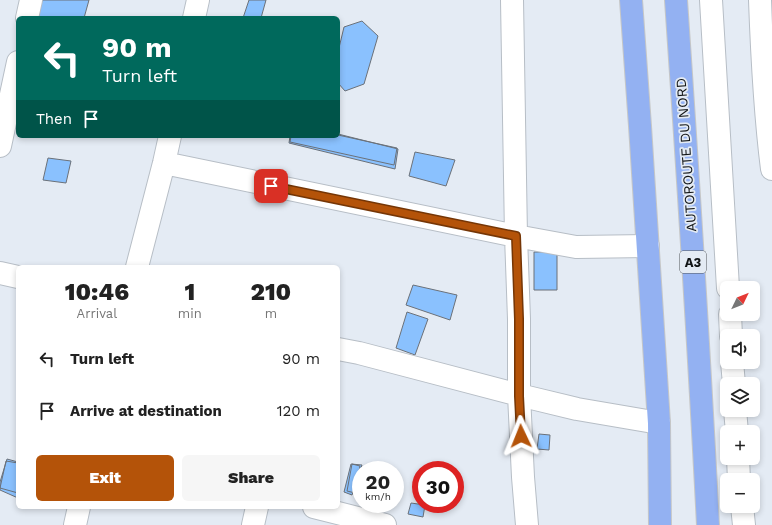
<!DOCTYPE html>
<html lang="en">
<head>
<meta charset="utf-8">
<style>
  :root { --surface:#fff; --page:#f6f6f6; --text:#222; --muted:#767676; --accent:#b45309 }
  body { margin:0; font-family:"Work Sans",sans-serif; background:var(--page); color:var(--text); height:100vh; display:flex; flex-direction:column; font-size:15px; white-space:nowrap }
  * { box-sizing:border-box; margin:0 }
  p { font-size:13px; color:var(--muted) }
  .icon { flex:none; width:22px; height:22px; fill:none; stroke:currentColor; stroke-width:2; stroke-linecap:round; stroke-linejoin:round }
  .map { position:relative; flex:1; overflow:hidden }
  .panel { position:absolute; left:16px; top:265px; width:324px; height:244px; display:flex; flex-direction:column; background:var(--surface); border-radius:6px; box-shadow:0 2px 6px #0003 }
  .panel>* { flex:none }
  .top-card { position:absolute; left:16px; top:16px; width:324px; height:122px; border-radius:6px; box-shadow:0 2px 6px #0003; background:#00695c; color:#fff; overflow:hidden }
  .needle { width:26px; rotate:47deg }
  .controls { position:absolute; left:720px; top:281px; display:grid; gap:8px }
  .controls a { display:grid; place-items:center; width:40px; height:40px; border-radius:6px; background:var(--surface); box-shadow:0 2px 6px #0003; font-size:20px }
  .speed { position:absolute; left:352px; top:461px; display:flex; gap:8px; font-size:20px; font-weight:700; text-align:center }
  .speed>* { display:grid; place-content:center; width:52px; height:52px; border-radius:50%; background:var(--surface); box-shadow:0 2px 6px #0003; line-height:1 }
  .speed small { font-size:10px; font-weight:400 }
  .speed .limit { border:6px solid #d22; background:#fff; color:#111 }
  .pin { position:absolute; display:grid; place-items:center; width:34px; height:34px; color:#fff; margin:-17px; border-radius:8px; box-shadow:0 2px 6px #0006 }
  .me { position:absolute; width:44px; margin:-22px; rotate:358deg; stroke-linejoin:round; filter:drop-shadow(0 0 3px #0008) }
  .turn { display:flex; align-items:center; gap:14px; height:84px; padding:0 20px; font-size:18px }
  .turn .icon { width:52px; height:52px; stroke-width:2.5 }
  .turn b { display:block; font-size:28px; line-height:34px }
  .then { display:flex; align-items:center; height:38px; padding:0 20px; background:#0003; gap:8px; font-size:15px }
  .eta { display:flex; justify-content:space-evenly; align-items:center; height:68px; text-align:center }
  .eta b { font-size:24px; font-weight:800; line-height:28px }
  .button { display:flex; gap:8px; margin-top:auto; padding:8px 20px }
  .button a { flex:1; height:46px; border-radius:6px; background:var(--accent); color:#fff; font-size:16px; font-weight:800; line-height:46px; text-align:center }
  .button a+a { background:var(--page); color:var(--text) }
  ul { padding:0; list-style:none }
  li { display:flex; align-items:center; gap:12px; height:52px; padding:0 20px }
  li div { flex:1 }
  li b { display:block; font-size:15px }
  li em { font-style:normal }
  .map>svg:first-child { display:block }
  .building { fill:#8ac1fe; stroke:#6b7179 }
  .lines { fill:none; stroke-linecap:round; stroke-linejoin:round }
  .minor-casing { stroke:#b7bec6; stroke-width:24 }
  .highway-casing { stroke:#c6c7c7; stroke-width:24 }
  .minor { stroke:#fff; stroke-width:22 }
  .highway { stroke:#93b1f2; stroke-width:22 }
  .route-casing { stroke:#753606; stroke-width:10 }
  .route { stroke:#b45309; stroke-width:7 }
  .labels { text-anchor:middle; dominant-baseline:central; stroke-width:3.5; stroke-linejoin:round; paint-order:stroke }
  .shield { fill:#e4ebf4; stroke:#515559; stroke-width:1 }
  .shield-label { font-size:13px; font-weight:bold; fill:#121517 }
  .street-label { font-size:14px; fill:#121517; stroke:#e4ebf4 }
</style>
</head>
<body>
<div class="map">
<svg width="772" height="525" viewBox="0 0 772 525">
  <rect width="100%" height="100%" fill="#e4ebf4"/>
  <!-- building -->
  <path class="building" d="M42,0h47l-5,18h-47z
    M249,0h17l-5,18h-18z
    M362,21l16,15 -14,48 -19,7 -7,-8v-31l6,-25z
    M338,134l60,15 -3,20 -106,-26 1,-7h48z
    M338,135l59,13 -3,17 -104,-23 1,-6h47z
    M415,152l40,8 -9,26 -37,-10z
    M48,158l23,3 -5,22 -23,-3z
    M534,252h23v38h-23z
    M413,285l44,10 -7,25 -44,-15z
    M407,312l21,7 -13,36 -19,-7z
    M539,434l11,1 -1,15 -12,-1z
    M7,459l11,3v36l-18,-8v-8z
    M6,461l12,2v30l-18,-5z
    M351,464l11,1 -10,30 -8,-3z
    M352,464l8,2 -5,27 -8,-2z
    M411,503l14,2 -2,12 -15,-3z"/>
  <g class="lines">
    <!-- minor casing -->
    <g class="minor-casing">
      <path id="minor" d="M512,0l4,236 3,83v76l4,82 4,48
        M711,0l17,288
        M760,0c2,56 5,113 12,169
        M27,18l4,-18
        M194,18l4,-18
        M0,146l18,-84
        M164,163l352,73 60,11 72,-1
        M137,267l27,-104 6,-27
        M0,273l18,4
        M730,314l1,22
        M338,349l21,4 160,42 58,14 82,14
        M732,362l2,22
        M735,410l2,22
        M738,458l1,22
        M742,506l2,19
        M314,507l71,18
        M75,525l4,-18
        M253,525l4,-18"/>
    </g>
    <!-- highway casing -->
    <g class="highway-casing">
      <path id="highway" d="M631,0l9,126 19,297 1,102
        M676,0c12,175 23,350 32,525"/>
    </g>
    <!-- minor -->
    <use href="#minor" class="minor"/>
    <!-- highway -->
    <use href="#highway" class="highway"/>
  </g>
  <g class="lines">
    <!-- route casing -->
    <g class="route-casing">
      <path id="route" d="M271,186l245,50 3,83v77l2,40"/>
    </g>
    <!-- route -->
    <use href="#route" class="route"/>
  </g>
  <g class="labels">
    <!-- shield labels -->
    <rect class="shield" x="680" y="251" width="26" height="22" rx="3"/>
    <g class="shield-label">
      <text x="693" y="262">A3</text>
    </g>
    <!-- street labels -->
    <g class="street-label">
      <text transform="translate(686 155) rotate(-94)">AUTOROUTE DU NORD</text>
    </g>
  </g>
</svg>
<div class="controls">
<a><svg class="needle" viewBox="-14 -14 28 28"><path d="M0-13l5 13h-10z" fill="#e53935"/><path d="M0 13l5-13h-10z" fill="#767676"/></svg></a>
<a><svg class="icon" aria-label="sound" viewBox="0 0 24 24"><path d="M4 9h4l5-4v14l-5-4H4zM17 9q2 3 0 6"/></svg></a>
<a><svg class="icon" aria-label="layers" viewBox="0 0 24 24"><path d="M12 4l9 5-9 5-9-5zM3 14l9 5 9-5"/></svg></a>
<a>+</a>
<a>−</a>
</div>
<div class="speed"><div>20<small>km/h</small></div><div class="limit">30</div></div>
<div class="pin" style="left:271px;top:186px;background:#d93025"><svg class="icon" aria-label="arrive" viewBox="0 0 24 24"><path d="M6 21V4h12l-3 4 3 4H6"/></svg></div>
<svg class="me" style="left:521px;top:436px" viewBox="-20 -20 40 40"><path d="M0-17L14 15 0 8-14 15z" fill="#b45309" stroke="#fff" stroke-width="4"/></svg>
<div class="top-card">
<div class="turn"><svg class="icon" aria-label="left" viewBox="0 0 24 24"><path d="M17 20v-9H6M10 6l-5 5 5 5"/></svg><div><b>90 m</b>Turn left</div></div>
<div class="then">Then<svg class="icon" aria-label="arrive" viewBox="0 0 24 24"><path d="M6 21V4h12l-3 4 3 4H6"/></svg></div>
</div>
<section class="panel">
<div class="eta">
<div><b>10:46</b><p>Arrival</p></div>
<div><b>1</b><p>min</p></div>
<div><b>210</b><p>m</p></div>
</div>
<ul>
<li><svg class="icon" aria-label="left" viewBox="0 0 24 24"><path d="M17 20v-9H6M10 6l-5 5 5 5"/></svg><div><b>Turn left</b></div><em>90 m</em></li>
<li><svg class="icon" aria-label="arrive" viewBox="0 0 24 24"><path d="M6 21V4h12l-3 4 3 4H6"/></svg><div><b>Arrive at destination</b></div><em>120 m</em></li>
</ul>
<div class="button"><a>Exit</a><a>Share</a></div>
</section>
</div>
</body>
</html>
